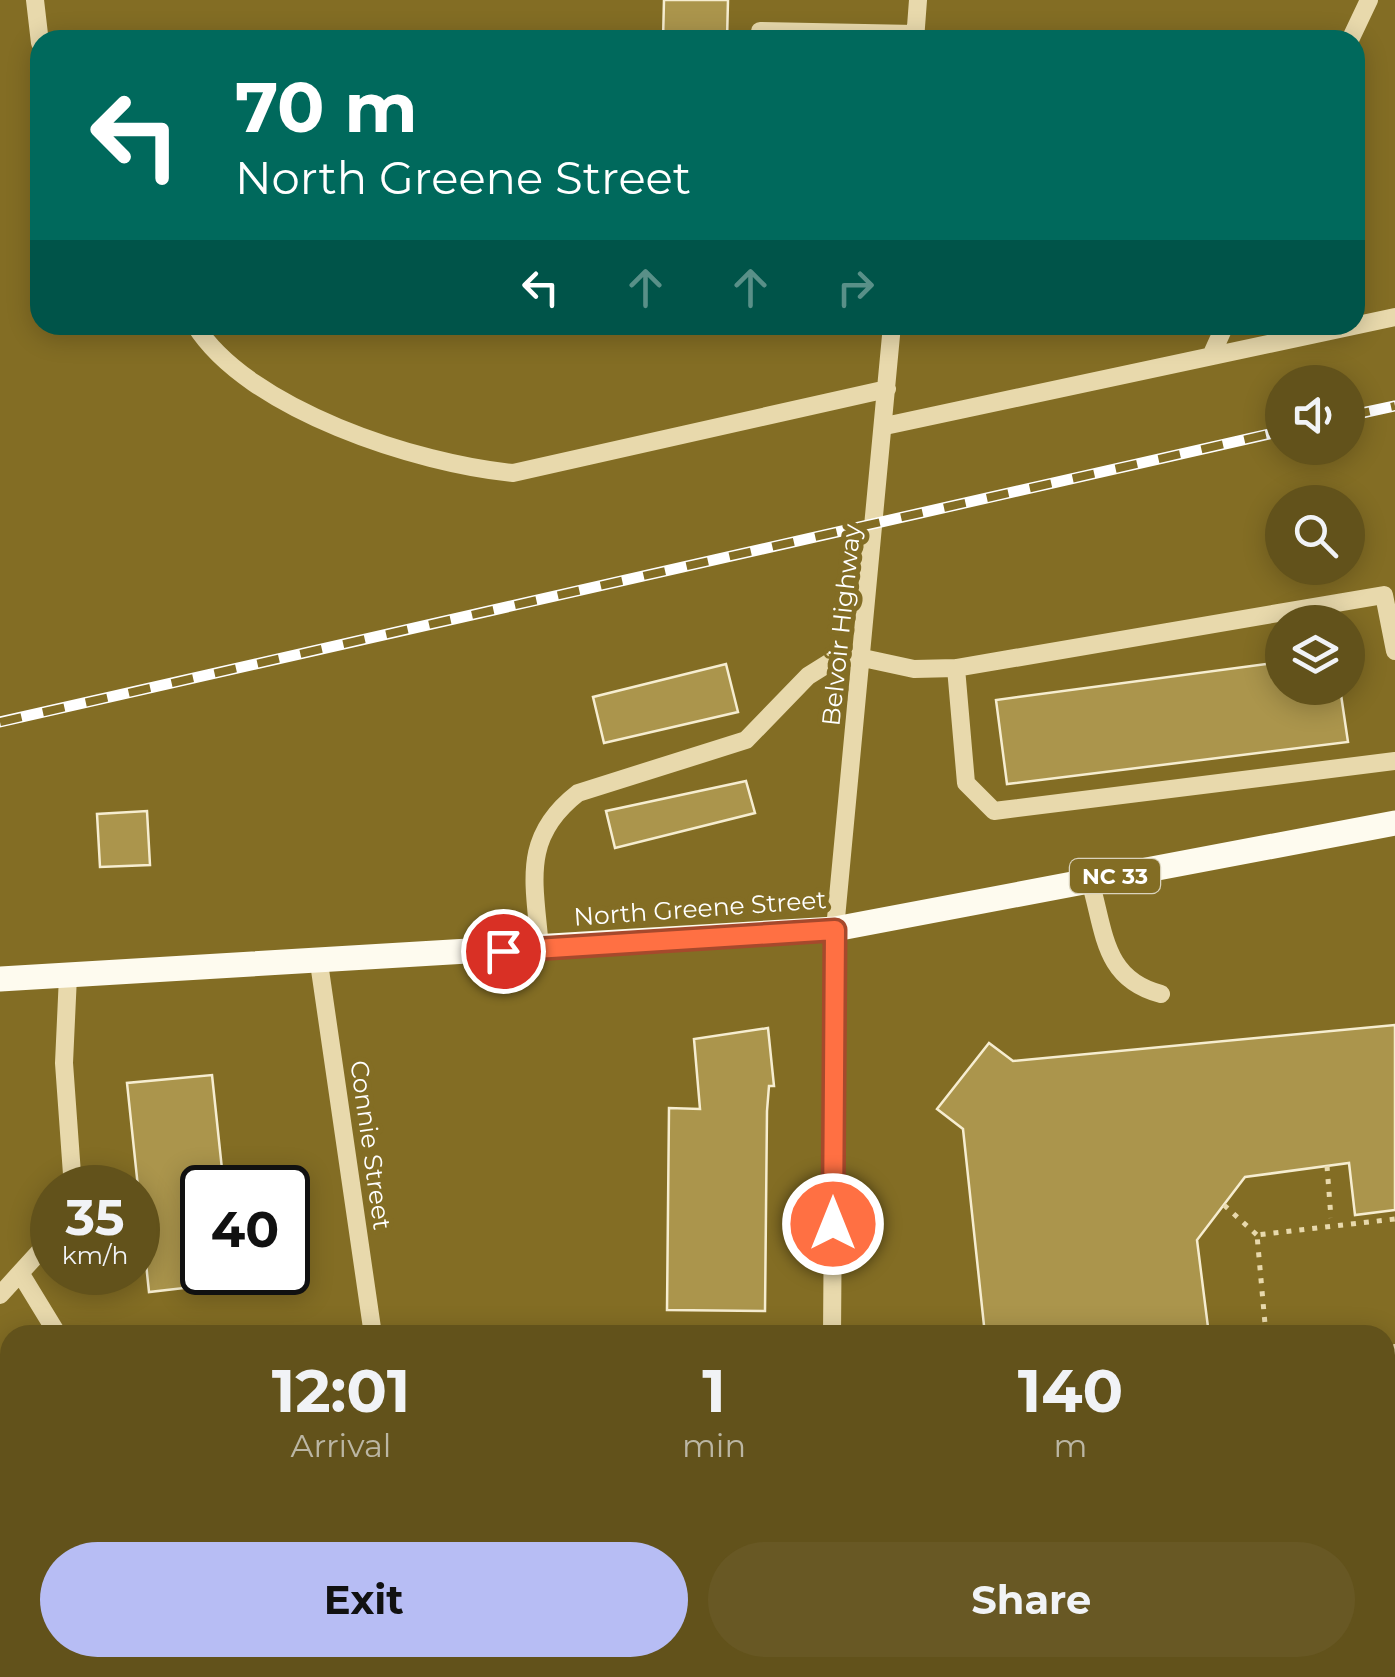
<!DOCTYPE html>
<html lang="en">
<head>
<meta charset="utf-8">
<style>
  :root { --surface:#62521b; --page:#685824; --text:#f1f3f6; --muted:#bbb6a3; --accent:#b7bdf4 }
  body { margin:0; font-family:Montserrat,sans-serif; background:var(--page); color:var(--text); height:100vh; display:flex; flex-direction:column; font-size:38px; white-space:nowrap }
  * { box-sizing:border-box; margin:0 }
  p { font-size:32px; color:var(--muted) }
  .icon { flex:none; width:55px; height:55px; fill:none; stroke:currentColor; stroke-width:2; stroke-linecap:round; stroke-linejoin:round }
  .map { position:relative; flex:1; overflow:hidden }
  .details { position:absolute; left:0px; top:1325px; width:1395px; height:352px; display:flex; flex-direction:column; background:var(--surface); border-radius:30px 30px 0 0; box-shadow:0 5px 25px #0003 }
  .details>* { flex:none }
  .hud { position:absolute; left:30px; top:30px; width:1335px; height:305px; border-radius:30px; box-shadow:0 5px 25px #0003; background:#00695c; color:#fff; overflow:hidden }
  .controls { position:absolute; left:1265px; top:365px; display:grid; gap:20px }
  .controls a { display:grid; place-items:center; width:100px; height:100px; border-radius:50%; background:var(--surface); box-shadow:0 5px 25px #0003; font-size:50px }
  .speed { position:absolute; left:30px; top:1165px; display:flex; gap:20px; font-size:50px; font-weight:700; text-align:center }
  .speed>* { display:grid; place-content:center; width:130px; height:130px; border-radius:50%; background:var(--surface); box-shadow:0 5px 25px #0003; line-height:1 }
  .speed small { font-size:25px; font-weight:400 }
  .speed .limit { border:5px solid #111; border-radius:15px; background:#fff; color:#111 }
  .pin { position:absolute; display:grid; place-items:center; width:85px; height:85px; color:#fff; margin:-42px; border:5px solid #fff; border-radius:50%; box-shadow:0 2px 10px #0007 }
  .me { position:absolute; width:110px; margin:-55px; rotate:0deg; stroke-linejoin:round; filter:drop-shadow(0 0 8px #0008) }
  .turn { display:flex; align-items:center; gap:35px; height:210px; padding:0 40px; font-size:45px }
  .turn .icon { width:130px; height:130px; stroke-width:2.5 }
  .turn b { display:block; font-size:70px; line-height:85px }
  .lanes { display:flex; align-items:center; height:95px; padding:0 40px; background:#0003; justify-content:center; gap:50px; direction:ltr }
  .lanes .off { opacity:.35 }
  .eta { display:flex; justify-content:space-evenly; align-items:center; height:170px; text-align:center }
  .eta b { font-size:60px; font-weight:700; line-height:70px }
  .cta { display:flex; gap:20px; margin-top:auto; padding:20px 40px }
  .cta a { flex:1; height:115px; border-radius:60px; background:var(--accent); color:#111; font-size:40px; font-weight:700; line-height:115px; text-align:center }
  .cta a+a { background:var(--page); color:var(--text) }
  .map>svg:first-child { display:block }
  .building { fill:#ab954c; stroke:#f6edd0; stroke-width:2.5 }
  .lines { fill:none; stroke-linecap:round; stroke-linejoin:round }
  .path { stroke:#e8d9ac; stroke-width:5; stroke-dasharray:5 8; stroke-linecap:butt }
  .minor { stroke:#e8d9ac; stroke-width:18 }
  .major { stroke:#fefbef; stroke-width:25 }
  .rail-casing { stroke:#fff; stroke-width:11 }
  .rail { stroke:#836d24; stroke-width:8; stroke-dasharray:22; stroke-linecap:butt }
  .route-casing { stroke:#a6492c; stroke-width:25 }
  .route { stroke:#ff7043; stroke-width:18 }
  .labels { text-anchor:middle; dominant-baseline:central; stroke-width:10; stroke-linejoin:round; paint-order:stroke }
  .shield { fill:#836d24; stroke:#dad3bd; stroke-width:2.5 }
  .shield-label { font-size:22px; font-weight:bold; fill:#fff }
  .street-label { font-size:25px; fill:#fff; stroke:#836d24 }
</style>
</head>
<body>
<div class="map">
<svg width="1395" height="1677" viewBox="0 0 1395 1677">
  <rect width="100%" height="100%" fill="#836d24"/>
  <!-- building -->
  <path class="building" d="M664,0h64l-1,40h-64z
    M1282,662v26h58l8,54 -341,42 -11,-84z
    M726,664l12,48 -134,31 -11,-46z
    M746,781l9,32 -140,35 -9,-37z
    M147,811l3,54 -50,2 -3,-53z
    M1395,1025v185l-40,5 -6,-52 -104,14 -48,63 12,95h-224l-22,-206 -26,-20 52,-66 24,18z
    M768,1028l6,58h-5l-2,25 -2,200 -98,-1 2,-202 31,1 -6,-70z
    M212,1075l12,113h-22v98l-53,6 -22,-209z"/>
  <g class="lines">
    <!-- path -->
    <path class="path" d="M1327,1166l4,52
      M1224,1205l33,30
      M1266,1335l-9,-100 138,-16"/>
    <!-- minor -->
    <path class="minor" d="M35,0l5,43
      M760,31l155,3
      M915,40l3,-40
      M1350,40l19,-40
      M195,325c53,85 223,139 318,148l374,-84
      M1211,356l14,-31
      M885,426l510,-109
      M956,668l10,115 28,28 401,-50
      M1090,881c15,51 13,98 71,113
      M540,949c-5,-66 -20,-111 38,-156l168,-53 62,-64 24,-15 31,-3 51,11 42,-1 428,-73 11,56
      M319,963l54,372
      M68,976l-4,87 9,125
      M22,1276l36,59
      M0,1295l52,-57
      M832,1335l3,-406 57,-604
      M1385,1364l10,-11
      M0,1401h10
      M1385,1423l10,67
      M1385,1502h10
      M1385,1594l10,-9
      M0,1670l19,-2
      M830,1672l47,-4"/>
    <!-- major -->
    <path class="major" d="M0,979l835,-50 560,-106"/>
    <!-- rail casing -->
    <g class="rail-casing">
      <path id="rail" d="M1348,416l47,-10
        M0,722l1282,-291"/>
    </g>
    <!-- rail -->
    <use href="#rail" class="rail"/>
  </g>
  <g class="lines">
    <!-- route casing -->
    <g class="route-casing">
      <path id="route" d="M503,951l332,-21 -2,294"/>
    </g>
    <!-- route -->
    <use href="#route" class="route"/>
  </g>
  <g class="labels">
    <!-- shield labels -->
    <rect class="shield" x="1070" y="859" width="90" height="34" rx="8"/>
    <g class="shield-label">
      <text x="1115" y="876">NC 33</text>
    </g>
    <!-- street labels -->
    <g class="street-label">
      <text transform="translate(841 625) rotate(-84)">Belvoir Highway</text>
      <text transform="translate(700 908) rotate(-4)">North Greene Street</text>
      <text transform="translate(371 1145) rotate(82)">Connie Street</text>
    </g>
  </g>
</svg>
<div class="controls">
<a><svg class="icon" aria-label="sound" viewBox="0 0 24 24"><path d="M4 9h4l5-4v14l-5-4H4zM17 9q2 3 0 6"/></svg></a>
<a><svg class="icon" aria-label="search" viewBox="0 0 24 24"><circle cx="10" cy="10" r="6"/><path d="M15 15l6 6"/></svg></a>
<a><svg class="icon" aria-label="layers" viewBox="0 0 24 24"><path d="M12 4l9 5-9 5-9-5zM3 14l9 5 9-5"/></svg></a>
</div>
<div class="speed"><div>35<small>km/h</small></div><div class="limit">40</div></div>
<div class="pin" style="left:503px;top:951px;background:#d93025"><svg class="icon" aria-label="arrive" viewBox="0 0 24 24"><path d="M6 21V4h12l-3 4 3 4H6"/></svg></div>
<svg class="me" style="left:833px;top:1224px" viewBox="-20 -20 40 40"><circle r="17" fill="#ff7043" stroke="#fff" stroke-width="3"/><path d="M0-11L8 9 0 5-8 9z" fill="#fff"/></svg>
<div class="hud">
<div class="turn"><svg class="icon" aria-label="left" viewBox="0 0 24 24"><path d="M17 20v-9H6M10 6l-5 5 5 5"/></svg><div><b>70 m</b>North Greene Street</div></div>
<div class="lanes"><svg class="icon" aria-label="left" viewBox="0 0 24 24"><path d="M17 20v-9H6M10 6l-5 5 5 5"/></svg><svg class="icon off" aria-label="ahead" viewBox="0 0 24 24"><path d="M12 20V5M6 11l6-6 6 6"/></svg><svg class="icon off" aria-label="ahead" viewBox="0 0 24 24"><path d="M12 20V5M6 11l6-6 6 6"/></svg><svg class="icon off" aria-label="right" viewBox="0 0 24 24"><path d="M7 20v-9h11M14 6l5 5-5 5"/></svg></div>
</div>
<section class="details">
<div class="eta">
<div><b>12:01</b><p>Arrival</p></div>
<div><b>1</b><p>min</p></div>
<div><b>140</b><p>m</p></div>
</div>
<div class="cta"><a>Exit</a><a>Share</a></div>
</section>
</div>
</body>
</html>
